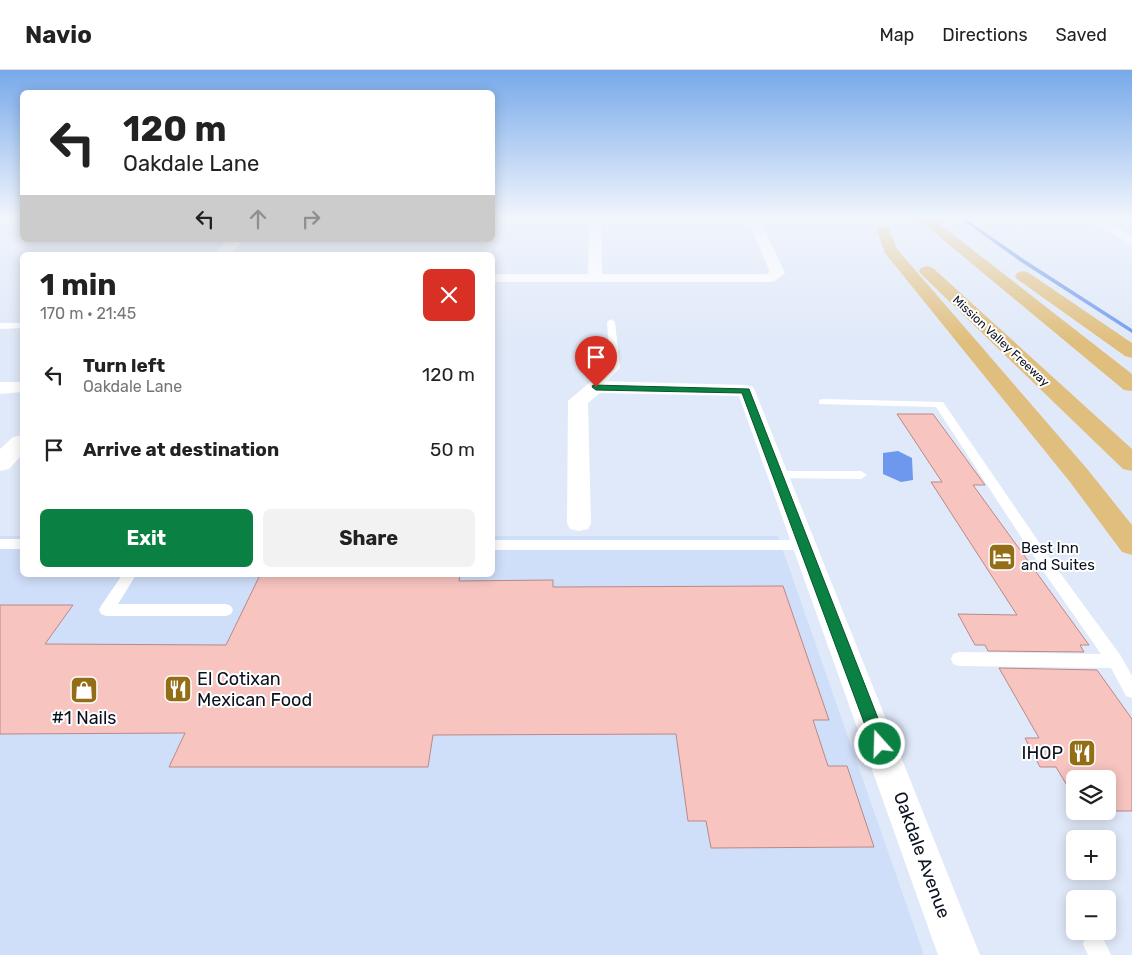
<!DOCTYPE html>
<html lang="en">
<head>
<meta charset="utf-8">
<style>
  :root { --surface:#fff; --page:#f2f2f2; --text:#222; --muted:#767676; --line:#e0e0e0; --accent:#0b8043 }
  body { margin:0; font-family:Rubik,sans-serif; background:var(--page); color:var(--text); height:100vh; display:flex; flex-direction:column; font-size:19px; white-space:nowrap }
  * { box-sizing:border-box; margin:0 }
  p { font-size:16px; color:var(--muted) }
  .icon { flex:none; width:28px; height:28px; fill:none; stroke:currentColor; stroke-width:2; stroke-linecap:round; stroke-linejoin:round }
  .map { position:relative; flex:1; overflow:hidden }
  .sheet { position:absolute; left:20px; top:182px; width:475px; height:325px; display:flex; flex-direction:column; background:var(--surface); border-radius:8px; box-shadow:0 2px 12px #0003 }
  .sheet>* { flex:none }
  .guide { position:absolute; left:20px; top:20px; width:475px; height:152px; border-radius:8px; box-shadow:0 2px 12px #0003; background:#fff; color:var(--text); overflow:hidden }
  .fabs { position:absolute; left:1066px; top:700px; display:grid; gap:10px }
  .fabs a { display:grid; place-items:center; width:50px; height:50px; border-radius:8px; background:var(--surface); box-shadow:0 2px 12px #0003; font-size:25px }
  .pin { position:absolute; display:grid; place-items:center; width:42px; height:42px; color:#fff; margin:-51px -21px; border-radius:50% 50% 50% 0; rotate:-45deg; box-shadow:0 0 5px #0007 }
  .pin .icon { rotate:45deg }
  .me { position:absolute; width:55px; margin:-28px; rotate:340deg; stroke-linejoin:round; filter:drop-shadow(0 0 4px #0008) }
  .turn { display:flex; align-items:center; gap:18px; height:105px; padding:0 20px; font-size:22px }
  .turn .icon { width:65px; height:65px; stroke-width:2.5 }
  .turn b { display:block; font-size:35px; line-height:42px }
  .lanes { display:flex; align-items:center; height:48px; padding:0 20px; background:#0003; justify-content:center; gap:25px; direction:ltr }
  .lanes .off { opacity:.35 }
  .round { display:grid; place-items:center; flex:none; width:52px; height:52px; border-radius:8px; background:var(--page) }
  .headline { display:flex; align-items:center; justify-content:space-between; height:85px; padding:0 20px }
  h1 { font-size:30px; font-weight:700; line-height:38px }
  .cta { display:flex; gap:10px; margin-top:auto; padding:10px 20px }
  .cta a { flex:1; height:58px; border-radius:8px; background:var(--accent); color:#fff; font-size:20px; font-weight:700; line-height:58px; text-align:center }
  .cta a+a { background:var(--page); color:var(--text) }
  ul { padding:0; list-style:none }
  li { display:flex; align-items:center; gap:15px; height:75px; padding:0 20px }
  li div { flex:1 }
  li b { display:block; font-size:19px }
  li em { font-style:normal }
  header { display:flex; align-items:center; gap:30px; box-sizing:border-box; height:70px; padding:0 25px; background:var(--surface); border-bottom:1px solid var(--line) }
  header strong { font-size:24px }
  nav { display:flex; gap:28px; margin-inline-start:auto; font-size:18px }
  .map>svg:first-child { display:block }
  .built { fill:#cfdef9 }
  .water { fill:#6d98ed }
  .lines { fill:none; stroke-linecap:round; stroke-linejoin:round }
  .stream { fill:#6d98ed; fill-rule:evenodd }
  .building { fill:#f7c4c0; stroke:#b98986 }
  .lane { fill:#fff; fill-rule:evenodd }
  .street { fill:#fff; fill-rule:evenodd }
  .secondary { fill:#fff; fill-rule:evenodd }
  .highway { fill:#e0be7d; fill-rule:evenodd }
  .route { fill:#0b8043; stroke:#07532c }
  .labels { text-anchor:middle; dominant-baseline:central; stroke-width:4; stroke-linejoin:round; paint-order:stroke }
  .far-street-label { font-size:12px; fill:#0b121f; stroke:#fff }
  .poi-label { font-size:15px; fill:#0b121f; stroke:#fff; text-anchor:start }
  .near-poi-label { font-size:18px; fill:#0b121f; stroke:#fff; text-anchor:start }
  .near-street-label { font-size:18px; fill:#0b121f; stroke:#fff }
</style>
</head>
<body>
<header>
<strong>Navio</strong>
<nav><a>Map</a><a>Directions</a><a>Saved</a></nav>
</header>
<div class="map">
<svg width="1132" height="885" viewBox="0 0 1132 885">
  <rect width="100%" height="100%" fill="#e0e9f9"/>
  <!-- built -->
  <path class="built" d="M0,466h22v39h470l1,-39h285l146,419h-924z"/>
  <!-- water -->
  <path class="water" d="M898,381l14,7 1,22 -12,2 -18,-8v-21z"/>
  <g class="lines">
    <!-- stream -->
    <path class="stream" d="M960,148h4l61,42 107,69v4l-111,-71z"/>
  </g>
  <!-- building -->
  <path class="building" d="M897,344h36l52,71h-12l116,160h-9l4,7 -96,-1 -3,-6h-10l-17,-31 59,1 -86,-133h11z
    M260,505h200l-1,6 94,-1v7l230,-1 46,134h-16l15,46h19l27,81 -163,1 -5,-27h-18l-12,-87 -243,1 -5,32h-259l16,-34 -185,1v-129h73l-28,39 181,1z
    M999,598l98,2 35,49v92h-24v-32h-33v20l-19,-32h-16l-15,-29h14z"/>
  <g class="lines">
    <!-- lane -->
    <path class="lane" d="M611,249l4,3 5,46 -21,21 -3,1 -5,-3 19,-20 -3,-45z
      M0,253h22v5l-22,1z
      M823,329l120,3 115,168 63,86 11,20v22l-6,-2 -15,-28 -152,-2 -6,-2 -2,-5 2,-5 6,-2 142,2 -53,-76 -112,-171 -117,-3v-4z
      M778,401h83l6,4 -6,4 -87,-1 -2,-3z
      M0,469h22v10h-22z
      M492,470h313l5,2 2,3 -2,3 -5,2h-313z
      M122,505h14l-18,29h108l5,2 2,4 -2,4 -5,2h-120l-5,-2 -2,-4 2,-4z
      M1094,863l8,3 9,19h-23l-5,-11 3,-8z"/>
    <!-- street -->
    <path class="street" d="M589,148h12l1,56h165l3,-2 -23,-54h12l26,55 -10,8 -5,1h-278v-8h96z
      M1084,148h14l34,18v9z
      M596,311l150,4 7,2 2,4 225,564h-42l-199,-559 -139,-3 -12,10 3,120 -3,6 -9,2 -9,-2 -3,-6 1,-122 21,-18z
      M0,312h22v10l-22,2z"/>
    <!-- secondary -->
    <path class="secondary" d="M228,170h16l-14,15h-17z
      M22,365v20l-13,14 -9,2v-22l13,-12z"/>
    <!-- highway -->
    <path class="highway" d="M917,148h15l200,156v17l-8,-1z
      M884,157l5,1 8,21 191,221 44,55v30l-10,-3 -52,-70 -185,-229 -8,-22 2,-3z
      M927,196l6,2 199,181v22l-9,-2 -202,-195 -2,-3 2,-3z
      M1023,201l6,2 103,70v15l-7,-2 -108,-77 -2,-3 2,-3z"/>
  </g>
  <!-- sky -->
  <linearGradient id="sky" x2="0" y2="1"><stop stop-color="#77a9ea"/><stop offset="0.54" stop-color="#f1f5fc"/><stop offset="1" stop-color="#f1f5fc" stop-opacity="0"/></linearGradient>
  <rect width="1132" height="272" fill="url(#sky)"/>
  <!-- route -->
  <path class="route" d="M593,315l156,4 139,355 -2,5 -6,3 -5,-3 -3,-5 -130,-351 -146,-3 -4,-3z"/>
  <!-- icons -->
  <defs>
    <g id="hotel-square" transform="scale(1.4375)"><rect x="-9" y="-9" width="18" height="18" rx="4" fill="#936e16" stroke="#fff"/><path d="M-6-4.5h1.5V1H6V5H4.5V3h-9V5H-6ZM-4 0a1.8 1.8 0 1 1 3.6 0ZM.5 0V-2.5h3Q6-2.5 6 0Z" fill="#fff"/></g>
    <g id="restaurant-square" transform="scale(1.4375)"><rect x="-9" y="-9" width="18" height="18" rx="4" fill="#936e16" stroke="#fff"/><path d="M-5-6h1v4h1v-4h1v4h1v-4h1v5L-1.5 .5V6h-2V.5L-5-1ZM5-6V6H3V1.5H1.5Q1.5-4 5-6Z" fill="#fff"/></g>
    <g id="shop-square" transform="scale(1.4375)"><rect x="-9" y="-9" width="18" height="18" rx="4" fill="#936e16" stroke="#fff"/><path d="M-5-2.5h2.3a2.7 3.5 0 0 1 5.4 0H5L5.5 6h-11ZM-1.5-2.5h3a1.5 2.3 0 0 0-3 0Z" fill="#fff"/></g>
  </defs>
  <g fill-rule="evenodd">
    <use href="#hotel-square" x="1002" y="487"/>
    <use href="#restaurant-square" x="178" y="619"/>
    <use href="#shop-square" x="84" y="620"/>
    <use href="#restaurant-square" x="1082" y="683"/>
  </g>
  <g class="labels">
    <!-- far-street labels -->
    <g class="far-street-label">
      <text transform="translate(1001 271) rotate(43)">Mission Valley Freeway</text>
    </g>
    <!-- poi labels -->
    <g class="poi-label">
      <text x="1021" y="478">Best Inn<tspan x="1021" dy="17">and Suites</tspan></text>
    </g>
    <!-- near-poi labels -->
    <g class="near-poi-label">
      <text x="197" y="609">El Cotixan<tspan x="197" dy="21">Mexican Food</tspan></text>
      <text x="84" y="648" text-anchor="middle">#1 Nails</text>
      <text x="1063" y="683" text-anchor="end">IHOP</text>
    </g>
    <!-- near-street labels -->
    <g class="near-street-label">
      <text transform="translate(922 785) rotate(70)">Oakdale Avenue</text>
    </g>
  </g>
</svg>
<div class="fabs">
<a><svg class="icon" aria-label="layers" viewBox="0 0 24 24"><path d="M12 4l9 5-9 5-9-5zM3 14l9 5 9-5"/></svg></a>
<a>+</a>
<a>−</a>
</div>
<div class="pin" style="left:596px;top:317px;background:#d93025"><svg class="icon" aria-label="arrive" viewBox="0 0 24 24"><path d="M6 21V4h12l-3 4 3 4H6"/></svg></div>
<svg class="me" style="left:880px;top:674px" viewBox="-20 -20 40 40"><circle r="17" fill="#0b8043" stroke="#fff" stroke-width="3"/><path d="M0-11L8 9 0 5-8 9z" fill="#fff"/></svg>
<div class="guide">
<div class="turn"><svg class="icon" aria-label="left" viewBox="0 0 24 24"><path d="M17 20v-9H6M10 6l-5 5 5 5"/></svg><div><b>120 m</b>Oakdale Lane</div></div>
<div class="lanes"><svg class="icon" aria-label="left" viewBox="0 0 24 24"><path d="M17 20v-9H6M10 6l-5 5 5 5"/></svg><svg class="icon off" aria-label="ahead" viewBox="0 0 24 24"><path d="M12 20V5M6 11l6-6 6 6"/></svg><svg class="icon off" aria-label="right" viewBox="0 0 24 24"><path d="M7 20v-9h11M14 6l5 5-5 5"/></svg></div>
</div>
<section class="sheet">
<div class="headline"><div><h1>1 min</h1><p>170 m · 21:45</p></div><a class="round" style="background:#d93025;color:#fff"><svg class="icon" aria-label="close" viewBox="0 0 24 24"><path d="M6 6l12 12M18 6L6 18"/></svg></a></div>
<ul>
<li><svg class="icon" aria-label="left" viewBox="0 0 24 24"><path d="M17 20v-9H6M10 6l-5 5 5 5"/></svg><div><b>Turn left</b><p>Oakdale Lane</p></div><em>120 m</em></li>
<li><svg class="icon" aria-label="arrive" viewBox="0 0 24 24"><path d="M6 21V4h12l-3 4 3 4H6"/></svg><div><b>Arrive at destination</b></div><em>50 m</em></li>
</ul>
<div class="cta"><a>Exit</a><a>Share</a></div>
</section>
</div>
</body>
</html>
